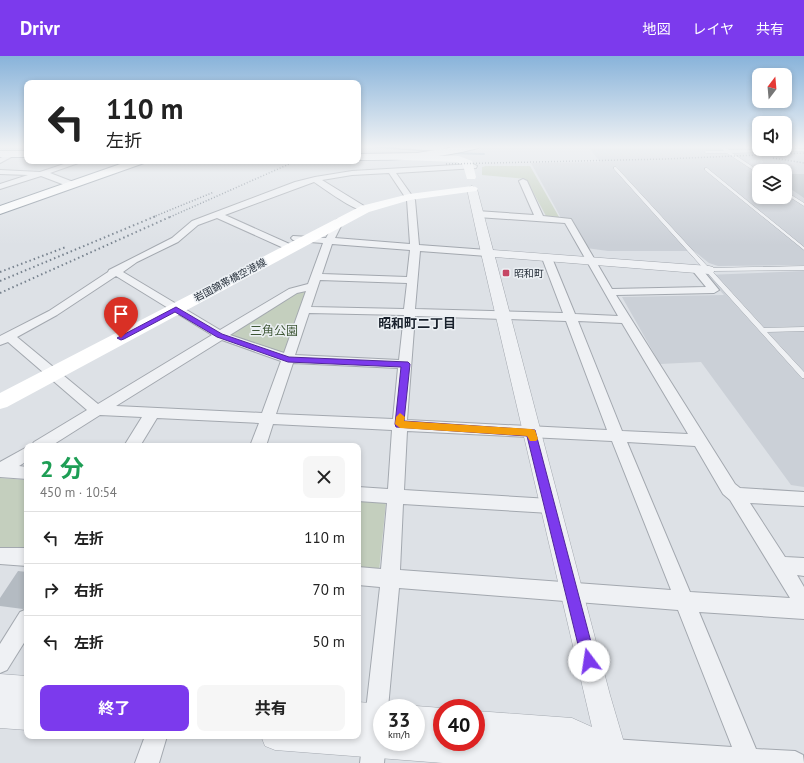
<!DOCTYPE html>
<html lang="ja">
<head>
<meta charset="utf-8">
<style>
  :root { --surface:#fff; --page:#f6f6f6; --text:#222; --muted:#767676; --line:#e0e0e0; --accent:#7c3aed }
  body { margin:0; font-family:"PT Sans","Noto Sans JP",sans-serif; background:var(--page); color:var(--text); height:100vh; display:flex; flex-direction:column; font-size:15px; white-space:nowrap }
  * { box-sizing:border-box; margin:0 }
  p { font-size:13px; color:var(--muted) }
  .icon { flex:none; width:22px; height:22px; fill:none; stroke:currentColor; stroke-width:2; stroke-linecap:round; stroke-linejoin:round }
  .map { position:relative; flex:1; overflow:hidden }
  .drawer { position:absolute; left:24px; top:387px; width:337px; height:296px; display:flex; flex-direction:column; background:var(--surface); border-radius:8px; box-shadow:0 2px 6px #0003 }
  .drawer>* { flex:none }
  .hud { position:absolute; left:24px; top:24px; width:337px; height:84px; border-radius:8px; box-shadow:0 2px 6px #0003; background:#fff; color:var(--text); overflow:hidden }
  .needle { width:26px; rotate:16deg }
  .fabs { position:absolute; left:752px; top:12px; display:grid; gap:8px }
  .fabs a { display:grid; place-items:center; width:40px; height:40px; border-radius:8px; background:var(--surface); box-shadow:0 2px 6px #0003; font-size:20px }
  .speed { position:absolute; left:373px; top:643px; display:flex; gap:8px; font-size:20px; font-weight:700; text-align:center }
  .speed>* { display:grid; place-content:center; width:52px; height:52px; border-radius:50%; background:var(--surface); box-shadow:0 2px 6px #0003; line-height:1 }
  .speed small { font-size:10px; font-weight:400 }
  .speed .limit { border:6px solid #d22; background:#fff; color:#111 }
  .pin { position:absolute; display:grid; place-items:center; width:34px; height:34px; color:#fff; margin:-41px -17px; border-radius:50% 50% 50% 0; rotate:-45deg; box-shadow:0 0 4px #0007 }
  .pin .icon { rotate:45deg }
  .me { position:absolute; width:44px; margin:-22px; rotate:346deg; stroke-linejoin:round; filter:drop-shadow(0 0 3px #0008) }
  .turn { display:flex; align-items:center; gap:14px; height:84px; padding:0 16px; font-size:18px }
  .turn .icon { width:52px; height:52px; stroke-width:2.5 }
  .turn b { display:block; font-size:28px; line-height:34px }
  .round { display:grid; place-items:center; flex:none; width:42px; height:42px; border-radius:8px; background:var(--page) }
  .head { display:flex; align-items:center; justify-content:space-between; height:68px; padding:0 16px }
  h1 { font-size:24px; font-weight:700; line-height:30px; color:#1e9e55 }
  .primary-button { display:flex; gap:8px; margin-top:auto; padding:8px 16px }
  .primary-button a { flex:1; height:46px; border-radius:8px; background:var(--accent); color:#fff; font-size:16px; font-weight:700; line-height:46px; text-align:center }
  .primary-button a+a { background:var(--page); color:var(--text) }
  ul { padding:0; list-style:none }
  li { display:flex; align-items:center; gap:12px; height:52px; padding:0 16px; border-top:1px solid var(--line) }
  li div { flex:1 }
  li b { display:block; font-size:15px }
  li em { font-style:normal }
  header { display:flex; align-items:center; gap:24px; box-sizing:border-box; height:56px; padding:0 20px; background:var(--accent); color:#fff }
  header strong { font-size:19px }
  nav { display:flex; gap:22px; margin-inline-start:auto; font-size:14px }
  .map>svg:first-child { display:block }
  .built { fill:#cbd0d7; fill-rule:evenodd }
  .green { fill:#c4cfbe }
  .lines { fill:none; stroke-linecap:round; stroke-linejoin:round }
  .stream { stroke:#99b2c4; stroke-width:2 }
  .building { fill:#b4bbc2 }
  .service-casing { stroke:#a3a8af; stroke-width:1 }
  .minor-casing { stroke:#a3a8af; stroke-width:2 }
  .tertiary-casing { stroke:#a3a8af; stroke-width:1 }
  .trunk-casing { stroke:#85909b; stroke-width:2 }
  .service { fill:#eff1f4; fill-rule:evenodd }
  .minor { fill:#eff1f4; fill-rule:evenodd }
  .tertiary { fill:#eff1f4; fill-rule:evenodd }
  .secondary { fill:#fff; fill-rule:evenodd }
  .trunk { fill:#fff; fill-rule:evenodd }
  .rail-far1 { stroke:#77828e; stroke-width:1.5; stroke-dasharray:1 2; stroke-linecap:butt }
  .rail { stroke:#77828e; stroke-width:2; stroke-dasharray:1.5 3; stroke-linecap:butt }
  .route { fill:#7c3aed; stroke:#51269a }
  .slow { fill:#f59e0b }
  .poi-dot { fill:#c64765; stroke:#ecf0f4; stroke-width:1.5 }
  .labels { text-anchor:middle; dominant-baseline:central; stroke-width:3; stroke-linejoin:round; paint-order:stroke }
  .far-poi-label { font-size:10px; fill:#27303b; stroke:#ecf0f4; text-anchor:start }
  .far-street-label { font-size:10px; fill:#27303b; stroke:#ecf0f4 }
  .park-label { font-size:12px; fill:#3e5635; stroke:#ecf0f4 }
  .neighbourhood-label { font-size:13px; font-weight:bold; fill:#19212c; stroke:#ecf0f4 }
</style>
</head>
<body>
<header>
<strong>Drivr</strong>
<nav><a>地図</a><a>レイヤ</a><a>共有</a></nav>
</header>
<div class="map">
<svg width="804" height="707" viewBox="0 0 804 707">
  <rect width="100%" height="100%" fill="#dde1e6"/>
  <!-- built -->
  <path class="built" d="M588,90h171v3h26v-3h19v119l-86,1 -9,-3 -15,-12h-86l-22,-3 -17,-30h-8l-30,-55 69,-1zM759,115h26v26h-26z
    M804,215v216l-13,-2 -90,-123 -41,2 -38,-67 102,-2 -18,-20z"/>
  <!-- green -->
  <path class="green" d="M486,110h44l29,51 -13,-1 -20,-37 -44,-4v-8z
    M312,232l-24,71 -68,-24 73,-44z
    M0,422l27,2v70l-27,-1z
    M358,444l28,2 -7,70 -21,-2z"/>
  <g class="lines">
    <!-- stream -->
    <path class="stream" d="M365,90l69,5
      M452,97l32,1"/>
  </g>
  <!-- building -->
  <path class="building" d="M785,118h19v24l-19,-13z
    M18,515l9,1v36l-4,1 -23,-3v-8z"/>
  <g class="lines">
    <!-- service casing -->
    <g class="service-casing">
      <path id="service" d="M723,90l6,4 75,-1v2l-72,2 27,18v3l-32,-21h-21l-2,-1 2,-1h18l-5,-5z
        M614,111h2l93,101 95,-2v4l-92,1 52,57 40,-1v4l-37,1 37,40v6h-2l-188,-209z
        M705,112h2l97,79v3l-99,-80z
        M785,135l19,12v3l-19,-12z"/>
    </g>
    <!-- minor casing -->
    <g class="minor-casing">
      <path id="minor" d="M394,90h56l-11,5 -42,-3z
        M13,96l3,2 -1,1 -15,8v-5z
        M73,105h11l-34,12 26,10v4h-6l-29,-11 -41,13v-5l28,-9 -28,-1v-4l40,2z
        M473,108l4,2 -1,2 -80,5 19,27 4,45 68,5 5,3 -5,3 -67,-5 -5,58 148,4 -21,-55 5,-3 5,3 23,56 43,2 -53,-93 -88,-6 -4,-3 4,-3 57,4 -15,-34 4,-2 4,2 16,35 28,3 41,70 94,-2 -14,-17 5,-3 4,1 18,22 -5,3 -98,2 119,189 5,4 64,4v14l-54,-3 35,54 19,1v18l-7,-1 7,12v32l-105,-7 57,137 39,2 8,4 1,8h-186l-13,-4 -4,-8 4,-8 8,-4 119,8 -54,-137 -279,-22 -11,120h-6v34h4l-2,21h-24l20,-176 -22,-2v-18l23,2 6,-66 -29,-2v-14l30,2 4,-59 -119,-6 -7,22h-16l9,-23 -102,-5 -17,28h-16l18,-29 -42,-2 -49,31h-20l3,-4 53,-32 -79,-68 -8,3v-9l49,-25 59,-39 1,-2 63,-32 20,-17 103,-39 20,-5 37,-6zM389,117l18,27 3,44 -75,-6 8,-16 -4,-3 -3,1 -10,18 -33,-2 -2,2 2,2 3,1 27,2 -15,41 -19,5 -69,41 -97,-58 14,-10 41,-20 20,-17 19,-7 71,32h6l2,-2 -2,-2 -69,-31 89,-33c11,7 42,31 54,29l1,-2 -47,-29 30,-5zM332,188l78,6 -3,27 -85,-3zM116,220l96,59 -114,69 -81,-67 40,-22zM320,224l87,3 -3,26 -93,-2zM306,235l-22,62 -54,-18 67,-42zM309,257l95,2 -5,45 -104,-5zM415,260l151,5 41,109 -200,-10zM578,265l44,2 66,111 -66,-3zM222,284l59,21 -19,52 -146,-7zM293,307l105,5 -5,51 -117,-5zM407,375l205,10 59,149 -271,-20 3,-66 147,9 6,-2 2,-5 -2,-5 -6,-2 -146,-9zM627,386l68,4 28,48 7,6 60,98 -100,-6z
        M27,391v14l-8,5 8,1v12l-27,-2v-15z
        M0,492h27v18l-27,-2z
        M27,553v29l-20,32 -7,3v-29l20,-32z
        M145,680h22l-8,27h-24z"/>
    </g>
    <!-- tertiary casing -->
    <g class="tertiary-casing">
      <path id="tertiary" d="M472,130l5,3 16,61 216,16 4,1 2,3 -2,3 -4,1 -214,-17 115,438 20,68h-187l-168,-13 -10,-4 -4,-10h97v-34l24,2 9,4h-9v34h34v-34h-4l4,-2 26,2v34h34v-31l96,7 20,9 -111,-474 -14,-64z
        M0,618l27,2v26l-27,-2z
        M0,644l27,2v28l-27,-2z"/>
    </g>
    <!-- trunk casing -->
    <g class="trunk-casing">
      <path id="trunk" d="M460,90h19l-1,2c-40,11 -79,12 -120,12v-6l59,-1z
        M0,95h27v6h-27z
        M129,105h17l-2,2 -144,51v-8z"/>
    </g>
    <!-- service -->
    <use href="#service" class="service"/>
    <!-- minor -->
    <use href="#minor" class="minor"/>
    <!-- tertiary -->
    <use href="#tertiary" class="tertiary"/>
    <!-- secondary -->
    <path class="secondary" d="M381,98l78,2 13,5 4,16 -1,2h-8l-4,-14 -6,-3 -80,-3 -1,-2z
      M472,130l4,1 2,2 -2,2 -66,9 -41,12 -362,195 -7,2v-16l361,-187 48,-12z"/>
    <!-- trunk -->
    <use href="#trunk" class="trunk"/>
    <!-- rail-far1 -->
    <path class="rail-far1" d="M773,102l31,5
      M446,108l219,-5 139,-6
      M153,161l61,-25
      M170,161l126,-56"/>
    <!-- rail -->
    <path class="rail" d="M0,216l66,-25
      M0,225l156,-65
      M0,237l172,-77"/>
  </g>
  <!-- sky -->
  <linearGradient id="sky" x2="0" y2="1"><stop stop-color="#88b3da"/><stop offset="0.48" stop-color="#f0f2f4"/><stop offset="1" stop-color="#f0f2f4" stop-opacity="0"/></linearGradient>
  <rect width="804" height="189" fill="url(#sky)"/>
  <!-- route -->
  <path class="route" d="M176,251l46,27 67,23 119,5 2,2 -6,57 131,9 61,231 -2,5 -5,2 -5,-2 -2,-5 -55,-225 -131,-9 -1,-3 6,-57 -113,-5 -71,-25 -42,-25 -51,27 -3,1 -4,-2z"/>
  <!-- slow -->
  <path class="slow" d="M400,357l5,4 -1,4 127,8 4,1 3,9 -2,2h-6l-3,-5 -127,-8 -5,-4 1,-7z"/>
  <!-- markers -->
  <rect class="poi-dot" x="502" y="213" width="8" height="8" rx="2"/>
  <g class="labels">
    <!-- far-poi labels -->
    <g class="far-poi-label">
      <text x="514" y="217">昭和町</text>
    </g>
    <!-- far-street labels -->
    <g class="far-street-label">
      <text transform="translate(230 224) rotate(-28)">岩国錦帯橋空港線</text>
    </g>
    <!-- park labels -->
    <g class="park-label">
      <text x="274" y="274">三角公園</text>
    </g>
    <!-- neighbourhood labels -->
    <g class="neighbourhood-label">
      <text x="417" y="267">昭和町二丁目</text>
    </g>
  </g>
</svg>
<div class="fabs">
<a><svg class="needle" viewBox="-14 -14 28 28"><path d="M0-13l5 13h-10z" fill="#e53935"/><path d="M0 13l5-13h-10z" fill="#767676"/></svg></a>
<a><svg class="icon" aria-label="sound" viewBox="0 0 24 24"><path d="M4 9h4l5-4v14l-5-4H4zM17 9q2 3 0 6"/></svg></a>
<a><svg class="icon" aria-label="layers" viewBox="0 0 24 24"><path d="M12 4l9 5-9 5-9-5zM3 14l9 5 9-5"/></svg></a>
</div>
<div class="speed"><div>33<small>km/h</small></div><div class="limit">40</div></div>
<div class="pin" style="left:121px;top:282px;background:#d93025"><svg class="icon" aria-label="arrive" viewBox="0 0 24 24"><path d="M6 21V4h12l-3 4 3 4H6"/></svg></div>
<svg class="me" style="left:589px;top:605px" viewBox="-20 -20 40 40"><circle r="19" fill="#fff"/><path d="M0-13L10 11 0 6-10 11z" fill="#7c3aed"/></svg>
<div class="hud">
<div class="turn"><svg class="icon" aria-label="left" viewBox="0 0 24 24"><path d="M17 20v-9H6M10 6l-5 5 5 5"/></svg><div><b>110 m</b>左折</div></div>
</div>
<section class="drawer">
<div class="head"><div><h1>2 分</h1><p>450 m · 10:54</p></div><a class="round"><svg class="icon" aria-label="close" viewBox="0 0 24 24"><path d="M6 6l12 12M18 6L6 18"/></svg></a></div>
<ul>
<li><svg class="icon" aria-label="left" viewBox="0 0 24 24"><path d="M17 20v-9H6M10 6l-5 5 5 5"/></svg><div><b>左折</b></div><em>110 m</em></li>
<li><svg class="icon" aria-label="right" viewBox="0 0 24 24"><path d="M7 20v-9h11M14 6l5 5-5 5"/></svg><div><b>右折</b></div><em>70 m</em></li>
<li><svg class="icon" aria-label="left" viewBox="0 0 24 24"><path d="M17 20v-9H6M10 6l-5 5 5 5"/></svg><div><b>左折</b></div><em>50 m</em></li>
</ul>
<div class="primary-button"><a>終了</a><a>共有</a></div>
</section>
</div>
</body>
</html>
